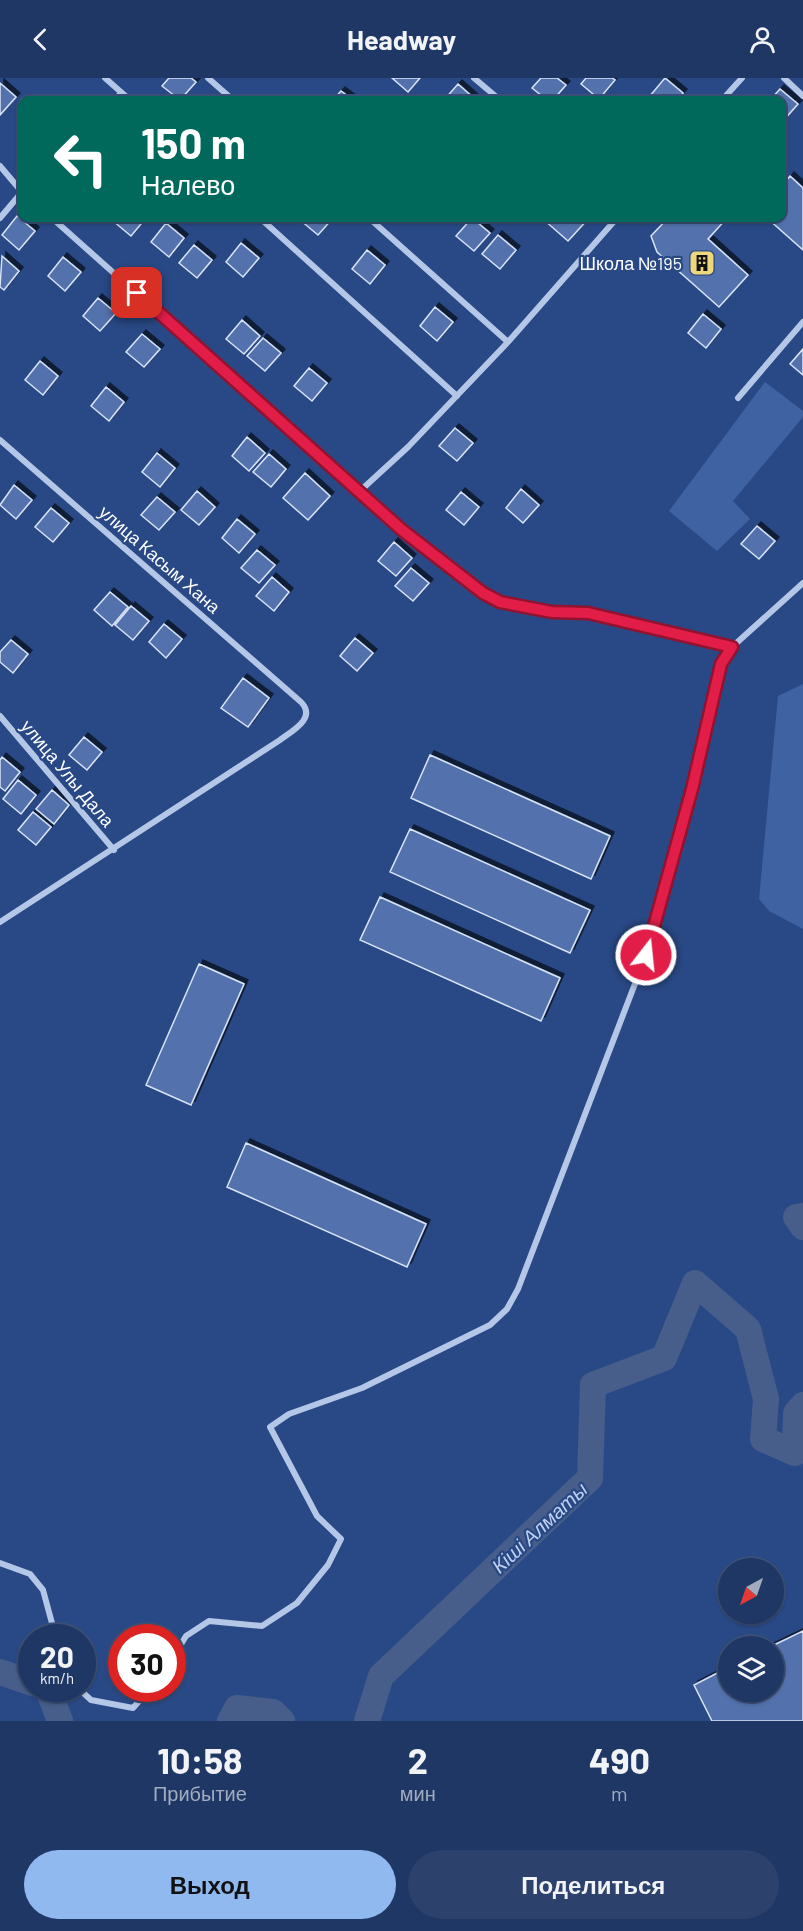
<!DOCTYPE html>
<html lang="ru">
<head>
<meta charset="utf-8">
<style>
  :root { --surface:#1f3764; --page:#2c426d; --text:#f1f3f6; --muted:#a1acbf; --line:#3c5178; --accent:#90b9f0 }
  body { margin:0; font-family:Barlow,sans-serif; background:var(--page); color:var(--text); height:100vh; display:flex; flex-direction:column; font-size:22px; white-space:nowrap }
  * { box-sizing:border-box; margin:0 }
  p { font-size:20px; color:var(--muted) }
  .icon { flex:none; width:33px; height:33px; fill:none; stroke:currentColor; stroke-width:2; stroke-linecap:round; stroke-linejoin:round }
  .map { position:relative; height:1643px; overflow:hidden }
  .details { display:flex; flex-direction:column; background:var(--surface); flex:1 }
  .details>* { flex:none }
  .top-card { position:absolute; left:18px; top:18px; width:768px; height:126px; border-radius:12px; box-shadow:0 2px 4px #0004,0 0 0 2px var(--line); background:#00695c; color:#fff; overflow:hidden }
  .needle { width:39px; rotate:220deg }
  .tools { position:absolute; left:718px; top:1480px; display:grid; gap:12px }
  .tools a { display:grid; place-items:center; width:66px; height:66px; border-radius:50%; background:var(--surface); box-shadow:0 2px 4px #0004,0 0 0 2px var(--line); font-size:30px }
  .speed { position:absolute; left:18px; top:1546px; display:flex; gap:12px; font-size:30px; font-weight:700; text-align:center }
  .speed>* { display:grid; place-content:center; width:78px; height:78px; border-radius:50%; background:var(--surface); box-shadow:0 2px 4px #0004,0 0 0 2px var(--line); line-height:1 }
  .speed small { font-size:15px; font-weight:400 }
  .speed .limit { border:9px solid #d22; background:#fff; color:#111 }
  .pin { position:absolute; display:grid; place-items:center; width:51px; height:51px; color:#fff; margin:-26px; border-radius:12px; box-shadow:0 3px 9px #0006 }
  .me { position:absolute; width:66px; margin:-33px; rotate:16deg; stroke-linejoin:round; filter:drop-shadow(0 0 4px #0008) }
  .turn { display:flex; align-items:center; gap:21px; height:126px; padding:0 24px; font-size:27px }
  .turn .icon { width:78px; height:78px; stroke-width:2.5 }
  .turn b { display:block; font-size:42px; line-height:51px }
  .eta { display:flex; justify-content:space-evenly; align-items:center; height:102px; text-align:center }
  .eta b { font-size:36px; font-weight:700; line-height:42px }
  .action { display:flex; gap:12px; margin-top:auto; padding:12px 24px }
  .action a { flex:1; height:69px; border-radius:36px; background:var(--accent); color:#111; font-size:24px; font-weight:700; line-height:69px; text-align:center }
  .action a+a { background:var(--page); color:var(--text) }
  header { display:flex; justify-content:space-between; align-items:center; height:78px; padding:0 24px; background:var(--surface); font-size:27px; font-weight:700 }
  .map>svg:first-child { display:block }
  .green { fill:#3e62a2 }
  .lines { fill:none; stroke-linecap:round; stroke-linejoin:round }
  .river { stroke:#475e8a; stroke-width:26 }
  .building { fill:#5272ad; stroke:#d8e3f6; stroke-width:1.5; filter:url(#shadow) }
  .minor { stroke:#b4c7e7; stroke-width:6 }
  .route-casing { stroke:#92132f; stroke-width:15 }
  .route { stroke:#e11d48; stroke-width:10 }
  .labels { text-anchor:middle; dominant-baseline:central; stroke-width:4.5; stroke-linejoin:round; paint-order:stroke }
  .poi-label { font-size:18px; fill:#fff; stroke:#294986; text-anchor:end }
  .street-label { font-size:18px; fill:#fff; stroke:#294986 }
  .water-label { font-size:20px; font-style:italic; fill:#c0d1ef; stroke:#294986 }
</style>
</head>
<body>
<header><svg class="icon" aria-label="back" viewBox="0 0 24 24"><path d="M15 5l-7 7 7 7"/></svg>Headway<svg class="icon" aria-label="person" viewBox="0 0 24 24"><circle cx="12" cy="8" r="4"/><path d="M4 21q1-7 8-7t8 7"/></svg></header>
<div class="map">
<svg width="803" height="1643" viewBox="0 0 803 1643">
  <defs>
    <filter id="shadow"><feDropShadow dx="4" dy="-4" stdDeviation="0" flood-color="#0009"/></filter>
  </defs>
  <rect width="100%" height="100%" fill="#294986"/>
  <!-- green -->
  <path class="green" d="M765,304l38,29v6l-70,84 17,18 -33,32 -48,-40z
    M803,606v245l-34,-18 -10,-12 19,-203z"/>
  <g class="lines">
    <!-- river -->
    <path class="river" d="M803,1138l-7,1 7,10
      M0,1594l32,11
      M48,1611l12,32
      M230,1643l7,-13 36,4 9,9
      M367,1643l14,-45 209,-198 3,-93 71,-27 31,-75 53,46 18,70 -3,40 32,14 1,-40 7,-8"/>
  </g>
  <!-- building -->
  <path class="building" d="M169,0h22l5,4 -16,18 -18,-14z
    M392,0h28l-12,14z
    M541,0h16l9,7 -13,15h-6l-15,-12z
    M586,0h26l3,2 -16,19 -18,-15z
    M665,0l18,15 -6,7h-23l-5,-3z
    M0,5l16,14 -16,18z
    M458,6l17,15 -1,1h-30z
    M780,11l18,15 -16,18v-22h-12z
    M341,13l12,9h-20z
    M790,98l13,12v62l-36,-32h15v-32z
    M17,138l18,15 -16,19 -17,-15z
    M116,140h30l-15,18 -18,-15z
    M302,140h31l-15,17 -18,-15z
    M472,140l18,15 -16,18 -18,-15z
    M546,140h43l-21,23 -24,-21z
    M668,140h59l-19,21 40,36 -29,32 -62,-55 -6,-16z
    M166,145l18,15 -15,19 -18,-15z
    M498,157l18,15 -16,19 -18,-15z
    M241,165l18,15 -16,19 -17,-15z
    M194,167l18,15 -15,18 -18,-15z
    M367,172l18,15 -15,19 -18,-15z
    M2,178l17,15 -15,19 -4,-3z
    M63,179l18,15 -16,19 -17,-15z
    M98,220l18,15 -16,18 -17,-15z
    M435,229l18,15 -16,19 -17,-15z
    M703,236l18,15 -15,19 -18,-15z
    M242,242l18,16 -16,18 -18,-15z
    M142,256l18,15 -16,18 -18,-15z
    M263,260l18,15 -16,18 -18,-15z
    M803,271v26l-13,-11z
    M40,283l18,15 -15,19 -18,-15z
    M309,290l18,15 -15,18 -18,-15z
    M106,309l18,15 -15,19 -18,-15z
    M455,350l18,15 -16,18 -18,-15z
    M247,359l18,16 -16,18 -17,-15z
    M157,375l18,15 -15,19 -18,-15z
    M269,376l17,15 -15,18 -18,-15z
    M305,395l25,23 -22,24 -25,-22z
    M14,407l18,15 -16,19 -16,-14z
    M521,411l18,16 -16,18 -17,-15z
    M197,413l18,16 -16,18 -18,-15z
    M461,414l18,15 -15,18 -18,-15z
    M157,419l18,15 -16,18 -18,-15z
    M51,430l18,15 -16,19 -18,-15z
    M237,441l18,15 -16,19 -17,-15z
    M757,448l18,15 -16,18 -18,-15z
    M394,464l18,16 -16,18 -18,-15z
    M257,472l18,15 -16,18 -18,-15z
    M411,490l18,15 -16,18 -18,-15z
    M272,499l17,15 -15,19 -18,-15z
    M110,514l18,15 -16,19 -18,-16z
    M131,528l18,15 -16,19 -18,-15z
    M164,546l18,15 -16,19 -17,-16z
    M355,560l18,15 -16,18 -17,-15z
    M11,562l17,14 -15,19 -13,-11v-10z
    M243,600l26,20 -21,29 -27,-19z
    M84,659l18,15 -15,18 -18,-15z
    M430,677l180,81 -19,43 -180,-81z
    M2,679l18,15 -15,19 -5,-4v-27z
    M18,702l18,15 -15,19 -18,-15z
    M52,712l17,15 -15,19 -18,-15z
    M33,734l18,15 -15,18 -18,-15z
    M410,751l180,81 -20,43 -180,-81z
    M380,819l180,81 -19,43 -181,-81z
    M199,886l45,20 -53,121 -45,-20z
    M246,1065l180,81 -19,43 -180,-80z
    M803,1553v90h-91l-18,-36 35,-18v25h45v-45h-4z"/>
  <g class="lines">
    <!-- minor -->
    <path class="minor" d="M105,0l25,22
      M208,0l25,22
      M474,0l26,22
      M784,0l19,18
      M113,22l9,-7
      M722,22l20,-22
      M0,88l22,26
      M0,140l22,-26
      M52,140l350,312 81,63 17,9 52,10 36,1 144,34
      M260,140l197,178
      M369,140l139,124 109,-124
      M738,320l65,-76
      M0,362l301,262c16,16 -9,29 -21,38l-280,182
      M360,413l48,-44 100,-105
      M0,638l114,134
      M0,1485l30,11 13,16 13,48
      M172,1581l14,-23 23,-15 53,5 35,-23 31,-38 13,-26 -24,-23 -47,-89 19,-13 73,-26 128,-63 17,-16 11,-20 128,-334 46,-166 29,-125 11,-17 71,-64
      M79,1611l12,11 42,8 17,-19"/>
  </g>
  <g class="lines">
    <!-- route casing -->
    <g class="route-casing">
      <path id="route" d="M137,215l265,237 81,63 17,9 52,10 36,1 144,34 -11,17 -29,125 -46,166"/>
    </g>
    <!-- route -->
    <use href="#route" class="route"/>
  </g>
  <!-- icons -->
  <defs>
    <g id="building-square" transform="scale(1.35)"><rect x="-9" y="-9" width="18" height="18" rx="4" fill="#eed77b" stroke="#294986"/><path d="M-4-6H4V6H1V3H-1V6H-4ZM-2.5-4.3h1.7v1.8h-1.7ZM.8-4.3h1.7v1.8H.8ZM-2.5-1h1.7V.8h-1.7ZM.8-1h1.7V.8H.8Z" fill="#111"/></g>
  </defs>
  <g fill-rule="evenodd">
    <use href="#building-square" x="702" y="185"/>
  </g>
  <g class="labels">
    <!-- poi labels -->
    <g class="poi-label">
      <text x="682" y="185">Школа №195</text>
    </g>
    <!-- street labels -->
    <g class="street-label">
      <text transform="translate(160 481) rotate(41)">улица Касым Хана</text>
      <text transform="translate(68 695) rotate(50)">улица Улы Дала</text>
    </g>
    <!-- water labels -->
    <g class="water-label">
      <text transform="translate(539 1449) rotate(-43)">Кіші Алматы</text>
    </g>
  </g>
</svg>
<div class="tools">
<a><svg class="needle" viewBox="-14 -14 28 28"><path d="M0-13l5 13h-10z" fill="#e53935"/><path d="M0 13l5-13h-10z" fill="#a1acbf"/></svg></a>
<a><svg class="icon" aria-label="layers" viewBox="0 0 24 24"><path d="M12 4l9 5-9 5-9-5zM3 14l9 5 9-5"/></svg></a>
</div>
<div class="speed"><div>20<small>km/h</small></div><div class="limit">30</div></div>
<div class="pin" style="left:137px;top:215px;background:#d93025"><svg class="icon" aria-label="arrive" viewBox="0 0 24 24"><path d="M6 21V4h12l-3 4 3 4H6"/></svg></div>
<svg class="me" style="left:646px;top:877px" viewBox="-20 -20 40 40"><circle r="17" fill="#e11d48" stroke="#fff" stroke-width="3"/><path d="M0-11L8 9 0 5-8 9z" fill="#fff"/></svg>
<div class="top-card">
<div class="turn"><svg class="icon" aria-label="left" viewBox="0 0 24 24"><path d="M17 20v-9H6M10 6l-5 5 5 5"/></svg><div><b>150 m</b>Налево</div></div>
</div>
</div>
<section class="details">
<div class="eta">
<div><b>10:58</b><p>Прибытие</p></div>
<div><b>2</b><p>мин</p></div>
<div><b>490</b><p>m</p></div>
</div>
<div class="action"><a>Выход</a><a>Поделиться</a></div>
</section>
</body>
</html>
